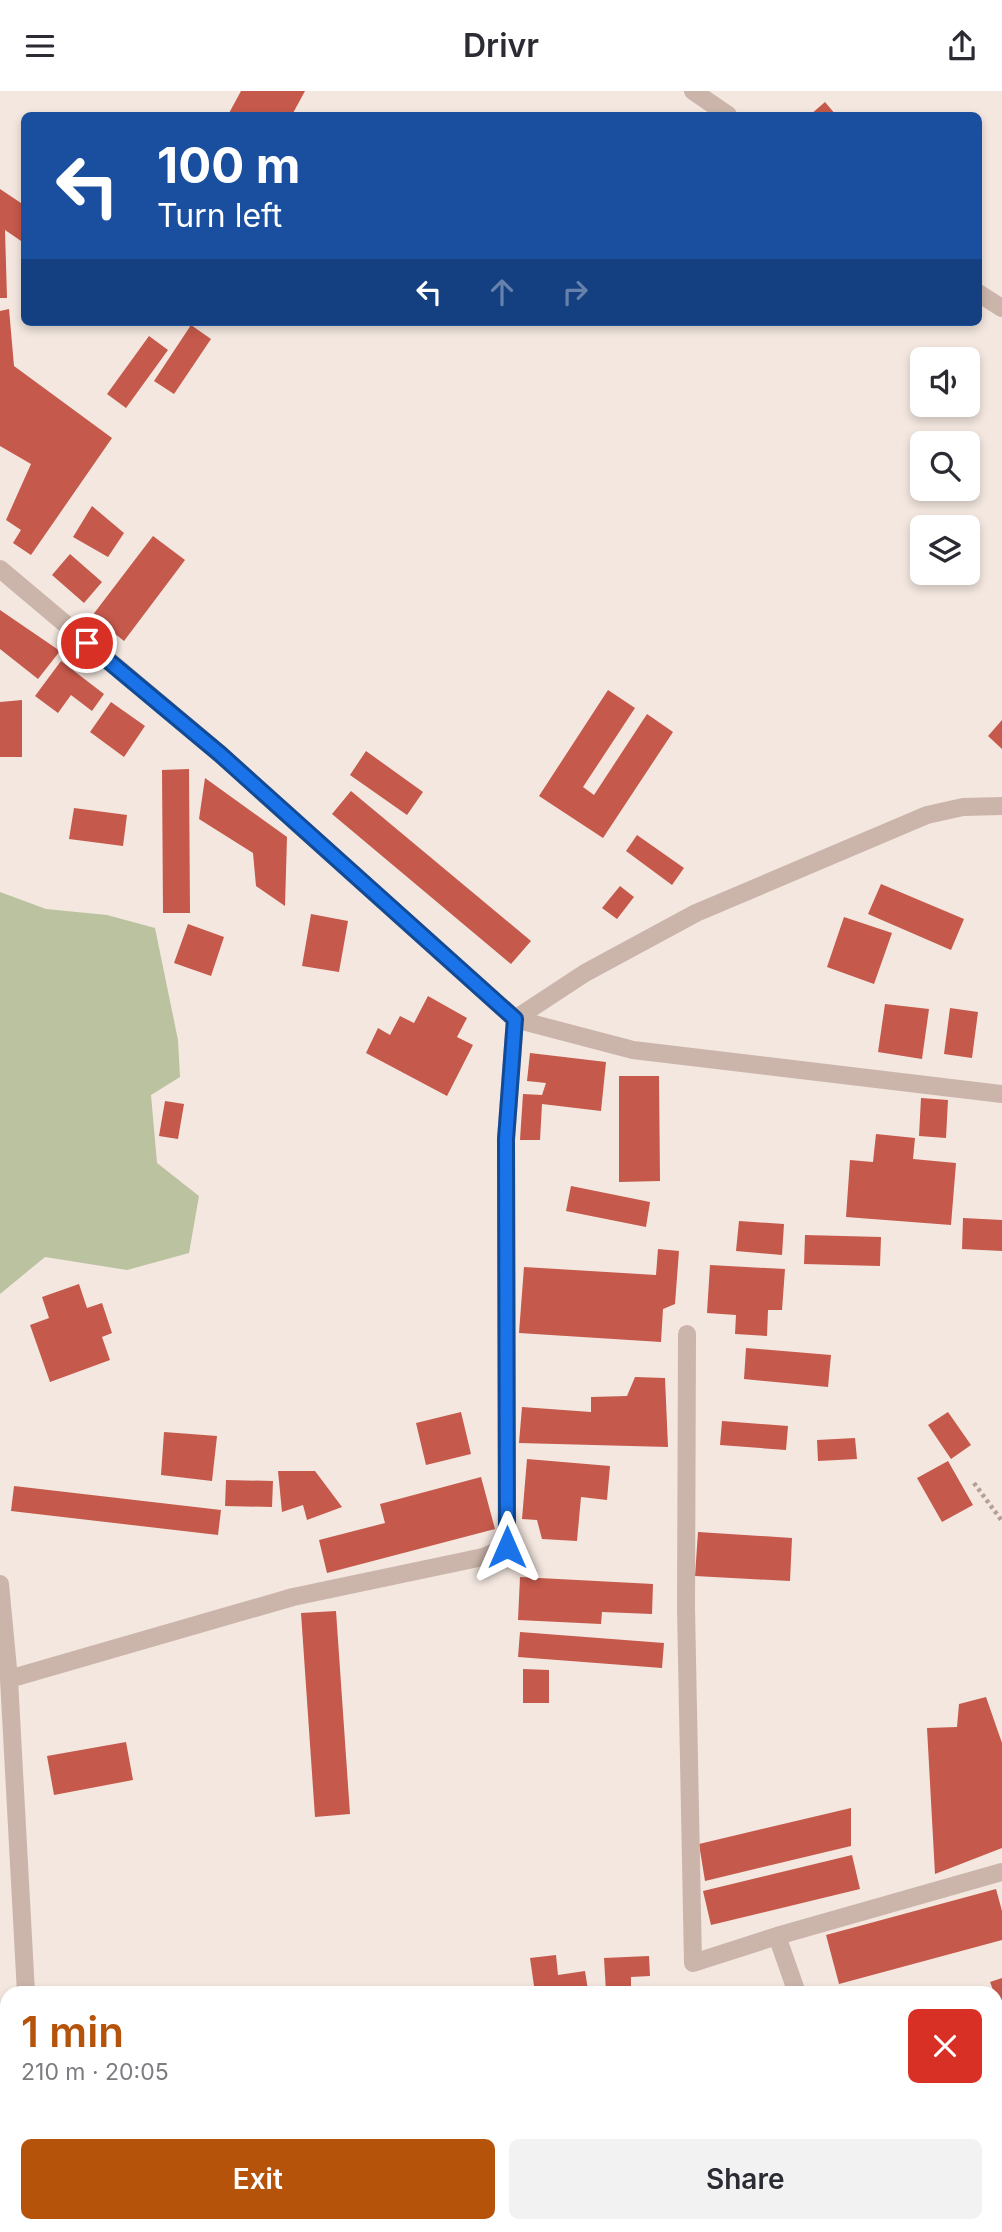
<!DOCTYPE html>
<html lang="en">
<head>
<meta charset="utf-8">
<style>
  :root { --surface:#fff; --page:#f2f2f3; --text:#2b2b33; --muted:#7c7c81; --accent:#b45309 }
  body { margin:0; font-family:Inter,sans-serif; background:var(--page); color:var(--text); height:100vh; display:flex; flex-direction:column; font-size:26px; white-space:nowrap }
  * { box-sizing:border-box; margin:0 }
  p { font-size:23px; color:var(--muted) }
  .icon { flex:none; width:38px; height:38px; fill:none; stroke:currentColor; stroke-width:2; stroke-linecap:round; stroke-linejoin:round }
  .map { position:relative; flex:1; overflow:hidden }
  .sheet { position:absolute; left:0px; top:1895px; width:1003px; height:247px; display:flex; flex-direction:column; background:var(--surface); border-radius:21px 21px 0 0; box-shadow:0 4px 10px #0003 }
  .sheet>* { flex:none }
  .guide { position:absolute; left:21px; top:21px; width:961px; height:214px; border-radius:10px; box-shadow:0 4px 10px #0003; background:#1a4fa0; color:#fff; overflow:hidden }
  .tools { position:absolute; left:910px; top:256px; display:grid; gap:14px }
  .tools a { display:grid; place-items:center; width:70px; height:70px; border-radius:10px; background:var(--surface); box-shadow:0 4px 10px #0003; font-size:35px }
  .pin { position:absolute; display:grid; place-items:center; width:60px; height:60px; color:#fff; margin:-30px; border:4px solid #fff; border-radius:50%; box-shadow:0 2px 7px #0007 }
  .me { position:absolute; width:77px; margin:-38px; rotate:0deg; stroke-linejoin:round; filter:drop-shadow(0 0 5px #0008) }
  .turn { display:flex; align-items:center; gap:24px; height:147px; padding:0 21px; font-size:32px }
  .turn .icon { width:91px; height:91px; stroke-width:2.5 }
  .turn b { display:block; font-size:49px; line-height:60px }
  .lanes { display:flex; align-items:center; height:66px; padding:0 21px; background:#0003; justify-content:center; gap:35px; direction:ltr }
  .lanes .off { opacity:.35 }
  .round { display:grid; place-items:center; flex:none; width:74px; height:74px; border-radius:10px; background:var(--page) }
  .summary { display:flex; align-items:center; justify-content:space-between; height:119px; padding:0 21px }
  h1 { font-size:42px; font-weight:600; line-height:52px; color:var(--accent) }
  .cta { display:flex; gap:14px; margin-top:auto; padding:14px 21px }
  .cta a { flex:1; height:80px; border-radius:10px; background:var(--accent); color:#fff; font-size:28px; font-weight:600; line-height:80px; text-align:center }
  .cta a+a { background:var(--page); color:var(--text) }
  header { display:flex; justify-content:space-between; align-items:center; height:91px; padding:0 21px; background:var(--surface); font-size:32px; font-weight:600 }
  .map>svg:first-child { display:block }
  .green { fill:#bbc29f }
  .building { fill:#c5594b }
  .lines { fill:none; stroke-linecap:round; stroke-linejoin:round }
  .path { stroke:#b79f95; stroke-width:4.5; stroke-dasharray:3.5 3.5; stroke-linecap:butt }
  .minor { stroke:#cbb5ab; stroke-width:18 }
  .route-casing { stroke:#114b97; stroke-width:18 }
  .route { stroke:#1a73e8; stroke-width:12 }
</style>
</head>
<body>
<header><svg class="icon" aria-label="menu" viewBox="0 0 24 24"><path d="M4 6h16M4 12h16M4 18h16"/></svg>Drivr<svg class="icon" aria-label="share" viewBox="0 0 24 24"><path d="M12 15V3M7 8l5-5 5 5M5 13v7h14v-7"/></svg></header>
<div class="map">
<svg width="1002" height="2141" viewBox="0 0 1002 2141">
  <rect width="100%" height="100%" fill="#f3e7df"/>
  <!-- green -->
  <path class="green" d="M0,801l46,17 61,6 48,13 23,112 2,37 -29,18 6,68 42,33 -10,57 -62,17 -82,-13 -45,37z"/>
  <!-- building -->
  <path class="building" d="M241,0h64l-13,24h-64z
    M825,11l11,13h-26z
    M0,98l24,16v38l-19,-13 2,68h-7z
    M9,218l5,57 98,72 -81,117 -18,-12 8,-13 -15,-10 25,-56 -31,-18v-135z
    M191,234l20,14 -37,55 -20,-13z
    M149,245l19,14 -42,58 -19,-14z
    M92,415l32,27 -16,24 -35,-20z
    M153,445l32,24 -61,81 -32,-25z
    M70,463l32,28 -18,21 -32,-28z
    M0,519l60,41 -22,28 -38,-30z
    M61,570l43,33 -12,17 -21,-16 -13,18 -23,-17z
    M608,599l27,18 -52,79 11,8 53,-81 26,18 -70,106 -64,-42z
    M22,609v57h-22v-55z
    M111,611l34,24 -21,31 -34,-25z
    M1002,629v29l-14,-13z
    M366,660l57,41 -16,23 -57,-40z
    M189,678l1,144h-27l-1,-143z
    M205,687l82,59 -2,69 -29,-20 -3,-33 -54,-34z
    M351,700l180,150 -20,23 -179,-150z
    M74,717l53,7 -4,31 -54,-7z
    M637,744l47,33 -12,17 -46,-34z
    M881,793l83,35 -13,31 -83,-36z
    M620,795l14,11 -17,22 -15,-11z
    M311,823l37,7 -9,51 -37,-6z
    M844,826l48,16 -18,51 -47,-17z
    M188,833l36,13 -13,39 -37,-13z
    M428,905l39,22 -10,19 16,8 -26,51 -81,-43 12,-25 12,7 10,-19 14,7z
    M885,913l44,5 -7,50 -44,-7z
    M950,917l28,4 -6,46 -28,-4z
    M530,962l76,9 -5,49 -59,-7 -2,36h-20l3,-46 19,1 4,-12 -19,-2z
    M619,985h40l1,105 -41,1z
    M921,1007l27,2 -2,38 -27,-2z
    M165,1010l19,3 -6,35 -19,-3z
    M876,1043l39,4 -2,21 43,4 -5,62 -105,-8 4,-57 23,2z
    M571,1095l79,16 -4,25 -80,-16z
    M963,1127l39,2v31l-40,-2z
    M739,1130l45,3 -2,31 -46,-4z
    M805,1144l76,2 -1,29 -76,-2z
    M658,1158l21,2 -4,53 -12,5 -2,33 -142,-9 5,-66 132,8z
    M710,1174l75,4 -3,41h-14l-1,26 -32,-2 1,-19 -29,-2z
    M79,1193l8,24 15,-5 10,30 -10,4 8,23 -60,22 -20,-57 19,-7 -7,-21z
    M746,1257l85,7 -3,32 -84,-8z
    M635,1286l30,1 3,69 -149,-4 3,-36 69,5v-15l36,-1z
    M461,1321l10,42 -45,11 -10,-42z
    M948,1321l23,33 -20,14 -23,-34z
    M722,1330l66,5 -2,24 -66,-5z
    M164,1341l53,4 -5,45 -51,-6z
    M855,1347l2,21 -39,2 -1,-21z
    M527,1368l83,7 -3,34 -26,-3 -4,44 -35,-2 -5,-19 -15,-1z
    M948,1370l25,44 -31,17 -25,-44z
    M278,1380h37l27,36 -35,13 -4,-15 -21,7z
    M481,1386l14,52 -168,44 -8,-33 66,-17 -5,-19z
    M226,1389l47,1 -1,26 -47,-1z
    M14,1395l207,24 -3,25 -207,-24z
    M698,1441l94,6 -2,43 -95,-5z
    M520,1486l133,7 -1,30 -50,-2 -1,12 -83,-4z
    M336,1520l14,203 -35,3 -14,-204z
    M520,1541l144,11 -2,25 -144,-11z
    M523,1578l26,1v33h-26z
    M986,1606l16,46v105l-67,26 -8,-146 30,-1 2,-23z
    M126,1651l7,38 -79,15 -7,-39z
    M851,1717v38l-146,35 -6,-37z
    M852,1764l8,34 -149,36 -8,-34z
    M996,1798l6,22v29l-163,44 -13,-49z
    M556,1864l2,20 27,-4 3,19 -53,3 -5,-35z
    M649,1865l1,20 -19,1v14l-25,1 -2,-34z
    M1002,1887v214l-6,2v-184l4,-2 -10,-26z
    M1002,2115v26h-34l-2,-6h30v-18z"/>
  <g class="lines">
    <!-- path -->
    <path class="path" d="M974,1392l28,38
      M73,2135l6,6"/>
    <!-- minor -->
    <path class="minor" d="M693,0l35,24
      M978,202l24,15
      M0,478l220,185 295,265 118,31 369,44
      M515,928l70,-46 111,-60 231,-98 36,-8 39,-1
      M687,1243l-1,274 7,355 84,-27 20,57
      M0,1493l9,95 17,314
      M9,1588l284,-82 190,-40 24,-10 -1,-408 9,-120
      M777,1845l225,-64
      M0,2067l7,-2
      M876,2135l2,6"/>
  </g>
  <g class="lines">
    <!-- route casing -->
    <g class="route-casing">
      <path id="route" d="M87,552l133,111 295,265 -9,120 1,408"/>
    </g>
    <!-- route -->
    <use href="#route" class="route"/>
  </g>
</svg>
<div class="tools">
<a><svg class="icon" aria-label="sound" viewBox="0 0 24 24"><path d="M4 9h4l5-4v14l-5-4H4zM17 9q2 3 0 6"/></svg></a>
<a><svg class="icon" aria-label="search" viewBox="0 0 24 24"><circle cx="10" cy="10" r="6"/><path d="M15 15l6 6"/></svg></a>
<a><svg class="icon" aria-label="layers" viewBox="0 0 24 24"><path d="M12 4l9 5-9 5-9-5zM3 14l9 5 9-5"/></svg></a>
</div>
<div class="pin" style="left:87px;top:552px;background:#d93025"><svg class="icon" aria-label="arrive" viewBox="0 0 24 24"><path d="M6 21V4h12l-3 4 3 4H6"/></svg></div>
<svg class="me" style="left:507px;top:1456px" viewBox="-20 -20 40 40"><path d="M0-17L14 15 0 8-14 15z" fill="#1a73e8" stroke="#fff" stroke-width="4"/></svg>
<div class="guide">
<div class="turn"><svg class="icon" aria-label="left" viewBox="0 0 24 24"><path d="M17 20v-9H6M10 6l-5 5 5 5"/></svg><div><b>100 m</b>Turn left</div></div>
<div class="lanes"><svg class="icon" aria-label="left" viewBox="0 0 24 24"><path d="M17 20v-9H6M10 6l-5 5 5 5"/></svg><svg class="icon off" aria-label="ahead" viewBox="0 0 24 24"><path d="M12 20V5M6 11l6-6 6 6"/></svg><svg class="icon off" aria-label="right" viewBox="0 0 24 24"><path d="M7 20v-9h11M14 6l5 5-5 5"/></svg></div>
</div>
<section class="sheet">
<div class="summary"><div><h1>1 min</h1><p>210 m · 20:05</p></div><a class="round" style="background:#d93025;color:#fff"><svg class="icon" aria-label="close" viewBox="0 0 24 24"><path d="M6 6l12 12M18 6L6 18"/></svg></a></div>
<div class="cta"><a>Exit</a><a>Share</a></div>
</section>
</div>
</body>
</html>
